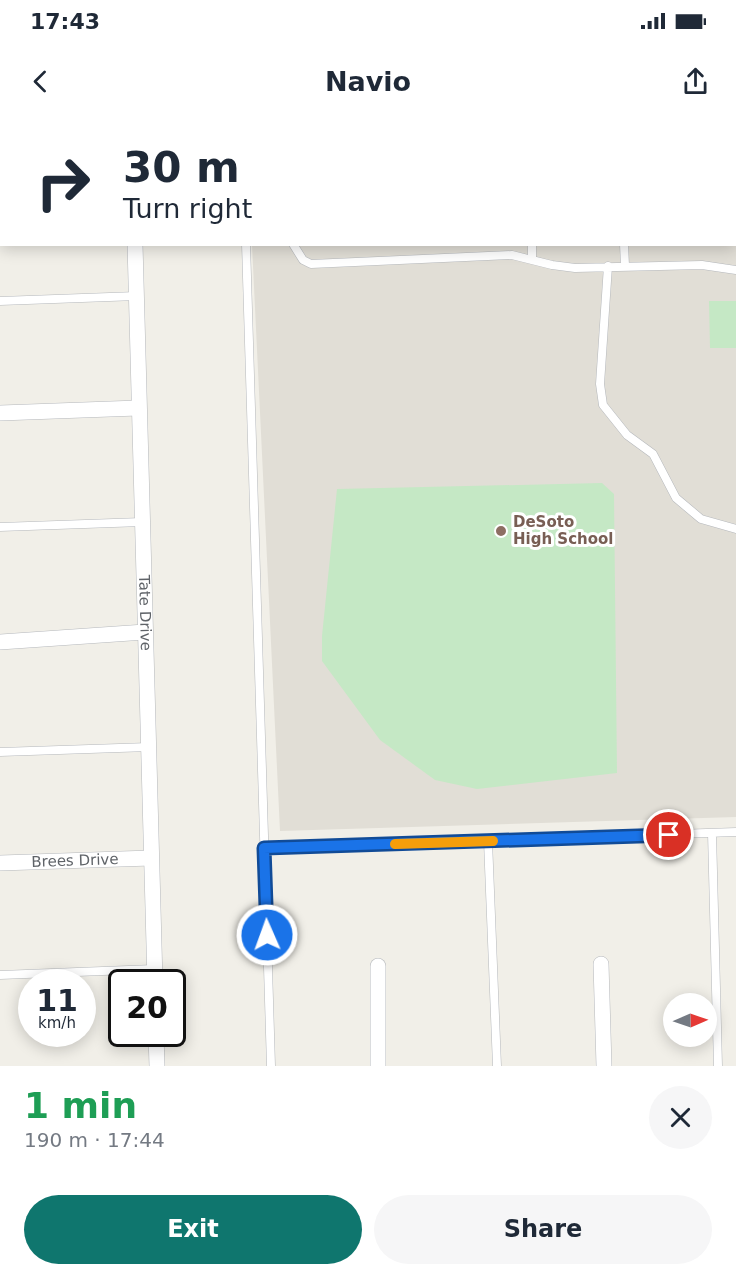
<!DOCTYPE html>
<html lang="en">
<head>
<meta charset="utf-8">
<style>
  :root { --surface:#fff; --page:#f6f6f7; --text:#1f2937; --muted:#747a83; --accent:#0f766e }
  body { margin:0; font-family:"DejaVu Sans",sans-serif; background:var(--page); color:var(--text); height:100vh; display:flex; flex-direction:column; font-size:22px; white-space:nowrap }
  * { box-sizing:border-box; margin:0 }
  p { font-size:20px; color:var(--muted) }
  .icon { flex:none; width:33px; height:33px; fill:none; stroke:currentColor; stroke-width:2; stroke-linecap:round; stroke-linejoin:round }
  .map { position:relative; height:946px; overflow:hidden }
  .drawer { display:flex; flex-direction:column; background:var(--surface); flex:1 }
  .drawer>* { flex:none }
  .banner { position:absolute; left:0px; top:0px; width:736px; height:126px; box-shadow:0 3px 15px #0003; background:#fff; color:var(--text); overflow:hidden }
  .needle { width:39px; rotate:88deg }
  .controls { position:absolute; left:663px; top:873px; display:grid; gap:12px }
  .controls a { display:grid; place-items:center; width:54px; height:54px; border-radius:50%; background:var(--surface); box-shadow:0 3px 15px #0003; font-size:30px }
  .speed { position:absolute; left:18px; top:849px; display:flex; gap:12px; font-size:30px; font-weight:700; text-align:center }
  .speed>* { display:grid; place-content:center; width:78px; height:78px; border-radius:50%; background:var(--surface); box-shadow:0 3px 15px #0003; line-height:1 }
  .speed small { font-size:15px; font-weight:400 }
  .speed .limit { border:3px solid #111; border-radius:9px; background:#fff; color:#111 }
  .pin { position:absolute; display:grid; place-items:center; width:51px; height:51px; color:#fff; margin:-26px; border:3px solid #fff; border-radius:50%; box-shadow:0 2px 6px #0007 }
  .me { position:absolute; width:66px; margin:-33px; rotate:358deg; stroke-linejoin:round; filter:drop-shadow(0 0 4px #0008) }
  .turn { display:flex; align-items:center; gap:21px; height:126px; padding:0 24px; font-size:27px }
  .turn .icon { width:78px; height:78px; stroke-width:2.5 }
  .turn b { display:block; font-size:42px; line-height:51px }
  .round { display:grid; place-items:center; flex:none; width:63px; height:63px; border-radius:32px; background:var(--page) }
  .summary { display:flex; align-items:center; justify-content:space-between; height:102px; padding:0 24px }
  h1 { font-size:36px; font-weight:600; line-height:45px; color:#1e9e55 }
  .cta { display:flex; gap:12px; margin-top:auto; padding:12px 24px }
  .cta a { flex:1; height:69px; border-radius:36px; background:var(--accent); color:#fff; font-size:24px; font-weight:600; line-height:69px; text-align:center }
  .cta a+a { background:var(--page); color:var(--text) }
  .status { display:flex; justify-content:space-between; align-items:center; height:42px; padding:0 30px; background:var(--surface); direction:ltr }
  .status svg { height:16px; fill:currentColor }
  header { display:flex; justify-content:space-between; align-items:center; height:78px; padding:0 24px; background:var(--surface); font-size:27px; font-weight:600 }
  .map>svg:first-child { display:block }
  .education { fill:#e1ded6 }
  .green { fill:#c5e8c5 }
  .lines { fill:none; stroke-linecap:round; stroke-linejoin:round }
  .service-casing { stroke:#b5b8bc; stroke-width:9 }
  .minor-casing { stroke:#b5b8bc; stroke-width:16 }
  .service { stroke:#fff; stroke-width:8 }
  .minor { stroke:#fff; stroke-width:15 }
  .route-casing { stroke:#114b97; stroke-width:15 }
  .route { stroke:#1a73e8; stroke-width:10 }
  .slow { stroke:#f59e0b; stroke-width:10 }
  .education-dot { fill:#8d6e63; stroke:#fff; stroke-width:2 }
  .labels { text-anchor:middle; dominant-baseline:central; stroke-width:6; stroke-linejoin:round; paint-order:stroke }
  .education-label { font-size:15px; font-weight:bold; fill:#785e54; stroke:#fff; text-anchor:start }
  .street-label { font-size:15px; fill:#5f6368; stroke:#fff }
</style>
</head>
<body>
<div class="status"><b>17:43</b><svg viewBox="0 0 49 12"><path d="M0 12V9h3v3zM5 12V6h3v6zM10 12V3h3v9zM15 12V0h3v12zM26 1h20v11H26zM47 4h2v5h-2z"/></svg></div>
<header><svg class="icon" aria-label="back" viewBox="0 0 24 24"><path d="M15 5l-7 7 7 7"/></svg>Navio<svg class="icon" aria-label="share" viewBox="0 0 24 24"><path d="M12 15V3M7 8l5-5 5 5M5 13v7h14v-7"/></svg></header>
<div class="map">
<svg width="736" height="946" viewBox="0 0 736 946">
  <rect width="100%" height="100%" fill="#f1efe8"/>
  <!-- education -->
  <path class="education" d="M245,0h491v697l-456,14 -28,-586 483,-1v-122z"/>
  <!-- green -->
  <path class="green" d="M709,181h27v47h-26z
    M602,363l12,11 3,279 -140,16 -42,-9 -55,-40 -58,-79v-25l15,-147z"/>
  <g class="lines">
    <!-- service casing -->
    <g class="service-casing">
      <path id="service" d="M242,0v2
        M286,0v2
        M525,0v2
        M618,0v2
        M246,124l25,822
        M293,124l10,16 8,4 201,-9 40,10 23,3 127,-3 34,5
        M532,124v15
        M624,124l1,22
        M608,146l-8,118 3,21 24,30 26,19 23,44 25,21 35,10
        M0,181l137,-5
        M0,407l142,-5
        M0,632l149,-5
        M712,713l6,233
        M488,721l9,225
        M264,728l472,-16
        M0,855l154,-6"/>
    </g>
    <!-- minor casing -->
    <g class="minor-casing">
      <g id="minor">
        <path d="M131,0v2"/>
        <path d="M0,70h2"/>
        <path id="s1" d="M135,124l20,738"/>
        <path d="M0,293l138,-5"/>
        <path d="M0,522l145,-10"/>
        <path id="s2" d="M0,743l151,-5"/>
        <path d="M601,844l3,102"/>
        <path d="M156,914l1,32"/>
        <path d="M378,946v-100"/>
      </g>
    </g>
    <!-- service -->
    <use href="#service" class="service"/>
    <!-- minor -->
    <use href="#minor" class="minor"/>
  </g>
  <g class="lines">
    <!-- route casing -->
    <g class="route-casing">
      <path id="route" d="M267,815l-3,-87 405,-13"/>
    </g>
    <!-- route -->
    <use href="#route" class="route"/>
    <!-- slow -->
    <path class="slow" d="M395,724l98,-3"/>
  </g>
  <!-- markers -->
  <circle class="education-dot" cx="501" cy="411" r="6"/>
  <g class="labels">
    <!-- education labels -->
    <g class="education-label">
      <text x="513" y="402">DeSoto<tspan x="513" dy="17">High School</tspan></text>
    </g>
    <!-- street labels -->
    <g class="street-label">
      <text stroke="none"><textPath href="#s1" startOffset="369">Tate Drive</textPath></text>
      <text stroke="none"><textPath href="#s2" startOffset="75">Brees Drive</textPath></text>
    </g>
  </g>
</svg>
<div class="controls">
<a><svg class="needle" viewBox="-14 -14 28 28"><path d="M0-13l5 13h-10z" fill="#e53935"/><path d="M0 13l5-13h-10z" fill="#747a83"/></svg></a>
</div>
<div class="speed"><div>11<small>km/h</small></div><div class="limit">20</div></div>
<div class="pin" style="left:669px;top:715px;background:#d93025"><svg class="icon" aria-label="arrive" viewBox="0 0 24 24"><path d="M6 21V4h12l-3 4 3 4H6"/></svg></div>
<svg class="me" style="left:267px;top:815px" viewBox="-20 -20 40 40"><circle r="17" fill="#1a73e8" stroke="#fff" stroke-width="3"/><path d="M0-11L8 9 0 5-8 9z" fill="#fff"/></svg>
<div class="banner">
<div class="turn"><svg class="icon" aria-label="right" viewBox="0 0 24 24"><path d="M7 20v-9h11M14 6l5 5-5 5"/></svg><div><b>30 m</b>Turn right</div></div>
</div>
</div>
<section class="drawer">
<div class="summary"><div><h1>1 min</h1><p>190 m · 17:44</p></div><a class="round"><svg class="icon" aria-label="close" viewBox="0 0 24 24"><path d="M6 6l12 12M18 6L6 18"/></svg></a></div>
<div class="cta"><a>Exit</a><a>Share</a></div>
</section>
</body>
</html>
